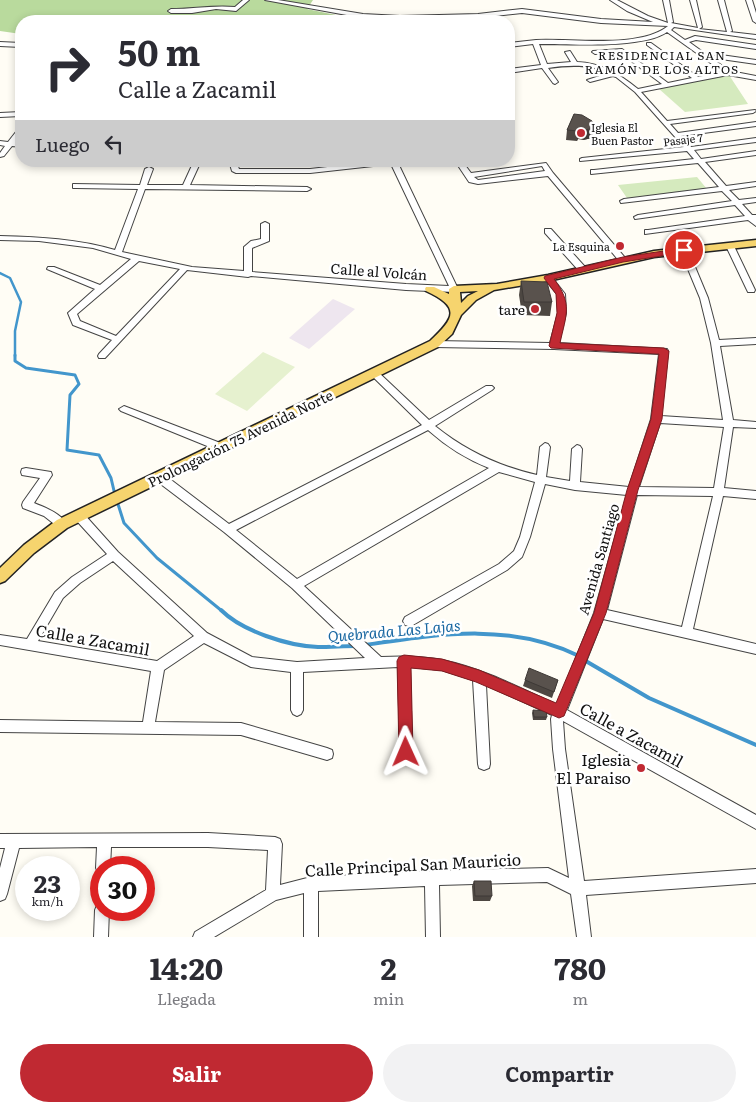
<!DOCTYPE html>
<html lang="es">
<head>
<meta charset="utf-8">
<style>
  :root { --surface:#fff; --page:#f2f2f3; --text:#2b2b33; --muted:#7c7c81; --accent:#c02932 }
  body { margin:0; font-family:Literata,serif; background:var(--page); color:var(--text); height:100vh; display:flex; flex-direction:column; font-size:19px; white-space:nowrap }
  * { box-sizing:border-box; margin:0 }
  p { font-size:16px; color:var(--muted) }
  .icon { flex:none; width:28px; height:28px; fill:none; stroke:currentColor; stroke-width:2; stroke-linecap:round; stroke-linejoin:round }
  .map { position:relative; height:937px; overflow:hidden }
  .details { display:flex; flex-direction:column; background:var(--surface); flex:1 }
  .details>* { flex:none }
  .hud { position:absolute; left:15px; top:15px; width:500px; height:152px; border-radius:20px; box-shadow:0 2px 8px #0003; background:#fff; color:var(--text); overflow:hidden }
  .speed { position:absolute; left:15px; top:856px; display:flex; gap:10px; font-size:25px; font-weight:700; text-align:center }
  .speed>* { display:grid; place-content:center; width:65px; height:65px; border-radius:50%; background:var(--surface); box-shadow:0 2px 8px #0003; line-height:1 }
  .speed small { font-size:12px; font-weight:400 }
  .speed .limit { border:8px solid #d22; background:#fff; color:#111 }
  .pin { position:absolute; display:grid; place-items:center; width:42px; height:42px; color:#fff; margin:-21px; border:2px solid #fff; border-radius:50%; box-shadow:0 1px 5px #0007 }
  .me { position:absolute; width:55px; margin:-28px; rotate:359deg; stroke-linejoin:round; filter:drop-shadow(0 0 4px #0008) }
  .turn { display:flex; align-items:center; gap:18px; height:105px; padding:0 20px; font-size:22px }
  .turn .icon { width:65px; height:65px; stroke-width:2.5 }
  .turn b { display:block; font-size:35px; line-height:42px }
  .then { display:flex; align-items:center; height:48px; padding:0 20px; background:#0003; gap:10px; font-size:19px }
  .eta { display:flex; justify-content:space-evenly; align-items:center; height:85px; text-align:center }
  .eta b { font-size:30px; font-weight:700; line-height:35px }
  .cta { display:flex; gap:10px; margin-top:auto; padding:10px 20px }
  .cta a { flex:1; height:58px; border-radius:30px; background:var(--accent); color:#fff; font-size:20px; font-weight:700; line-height:58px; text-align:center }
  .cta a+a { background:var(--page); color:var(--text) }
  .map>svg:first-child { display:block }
  .industrial { fill:#eee6ef }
  .green { fill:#d5eabe }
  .forest { fill:#b9da9d }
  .pitch { fill:#e6f1cf }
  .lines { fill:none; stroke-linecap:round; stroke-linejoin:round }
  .stream-far2 { stroke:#4296cc; stroke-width:2.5 }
  .stream-far1 { stroke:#4296cc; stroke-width:3 }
  .stream { stroke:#4296cc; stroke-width:4 }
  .minor-casing { stroke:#444; stroke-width:2 }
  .major-casing { stroke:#222; stroke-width:3 }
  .minor { fill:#fff; fill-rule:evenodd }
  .major { fill:#f6d46e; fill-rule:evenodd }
  .wall { fill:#4d4742 }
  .shaded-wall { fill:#3e3936 }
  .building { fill:#59524d; stroke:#3e3936 }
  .route { fill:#c02932; stroke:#7d1b20 }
  .poi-dot { fill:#c02932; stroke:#fff; stroke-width:2 }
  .labels { text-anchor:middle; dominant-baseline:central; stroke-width:5; stroke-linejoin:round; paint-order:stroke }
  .far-poi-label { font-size:11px; fill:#111; stroke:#fff; text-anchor:start }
  .far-street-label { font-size:11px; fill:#111; stroke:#fff }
  .far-neighbourhood-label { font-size:12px; letter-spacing:1px; fill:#111; stroke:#fff }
  .street-label { font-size:14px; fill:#111; stroke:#fff }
  .poi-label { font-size:14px; fill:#111; stroke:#fff; text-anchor:end }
  .water-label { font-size:15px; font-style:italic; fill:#1a68a2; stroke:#fff }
  .near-street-label { font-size:16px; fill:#111; stroke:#fff }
  .near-poi-label { font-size:16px; fill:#111; stroke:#fff; text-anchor:end }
</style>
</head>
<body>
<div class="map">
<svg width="756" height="937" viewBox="0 0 756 937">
  <rect width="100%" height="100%" fill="#fffdf5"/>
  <!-- industrial -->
  <path class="industrial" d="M333,299l22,10 -46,40 -20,-11z"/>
  <!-- green -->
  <path class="green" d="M729,75l19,29 -63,8 -27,-24z
    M697,177l10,12 -80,9 -9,-13z"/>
  <!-- forest -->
  <path class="forest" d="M0,0h313l-6,9 58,12h-344v13l-21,-3z"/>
  <!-- pitch -->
  <path class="pitch" d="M263,352l32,15 -48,44 -32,-17z"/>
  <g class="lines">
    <!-- stream-far2 -->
    <path class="stream-far2" d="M0,273l10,5 11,24 -6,29v25"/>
    <!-- stream-far1 -->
    <path class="stream-far1" d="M15,355v6l11,7 49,7 4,9 -9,11 -3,55 32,5 12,23 4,17
      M117,501l7,22 33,35 65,53"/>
    <!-- stream -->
    <path class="stream" d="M221,610c21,21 67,36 97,37 13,0 26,-1 39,-1
      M365,645c75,-11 143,-23 214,11
      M584,660l65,38 107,47"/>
    <!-- minor casing -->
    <g class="minor-casing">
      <path id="minor" d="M243,0h6l-13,11 -20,-2 -24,4h-21l-3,-2 3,-2c22,0 42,-4 64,-2z
        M265,0h13l85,14 37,2 78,-2 44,-5 79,10 52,3 -26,-11 -17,-11h7l31,16 20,7 -5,-23h6l4,22 -2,1 27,5 -8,-28h6l6,27 -3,2 28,3 -9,-32h6l8,31 -2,1 26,3v4l-82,-12 -3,3 14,10 10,-4 61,9v4l-60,-9 -7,2 21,15 11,-2 35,5v4l-35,-5 -7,1 16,11 26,5v4l-28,-5 -87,17 26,29 88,-11 1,1 -3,2 -83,11 8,9 78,-11v4l-75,10 10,11 65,-9v4l-62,8 7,9 55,-8v4l-51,7 21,24 30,-4v4l-27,4 10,10 17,-2v4l-14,2 10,11h4v11l-8,-6 -103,14v-4h3l97,-14 -10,-11 -100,14 -1,-2 4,-2 94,-14 -10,-10 -101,12 -1,-2 4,-2 95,-12 -21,-24 -107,11v-4h3l100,-11 -7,-8 -107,10v-2l2,-1 102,-11 -49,-55 -19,-15 -3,-1 -23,6 -3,-2 22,-7c-19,-9 -40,-8 -61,-5l10,14 -3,2 -2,-1 -11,-15 -33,5v-4l32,-4 -8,-21 -24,3v-4c9,-1 18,-2 27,-3 36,-2 103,9 132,-14l-67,-3 -79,-10 -44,5 -78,2 -37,-2zM667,32l56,40 -25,5 -47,-34h-4v2l45,33 -24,5 -46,-34 -29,2 -1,1 3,2 24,-2 43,32 -24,5c-19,-15 -36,-26 -61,-27l-7,-11 -5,1 6,10 -24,2 -8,-20c31,0 104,5 128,-12z
        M746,0h6l4,13v10l-3,-2z
        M0,42l21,1v4l-21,-1z
        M21,112v4l-21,1v-4z
        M21,127v6l-6,9 6,1v4l-9,-1 -8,10 -4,1v-4l5,-7 -5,-1v-4l8,1 11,-14z
        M194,161h7l-11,24 117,2 4,2 -4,2 -162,-2 -23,63 70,15 52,4v-24l7,-6 10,-2v-15l4,-2 4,2v17l-17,7v24l154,12 43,2 -58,-122 -81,9h-74l-4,-2 -3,-10h7l3,8h71l70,-8h17l61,128 -4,3 -48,-2 -155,-14 -3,1 -61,-7 -82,88h-6l-1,-2 1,-2 13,-14 -39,-15 -5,-12 27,-24 -48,-20 1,-2h6l46,18 31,-26 -38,-11 -54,-7 -39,-1v-4c39,1 78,3 115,14l23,-61 -62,-1h-3v-4l67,1 5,-16 4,-2 4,2 -6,16h36zM139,261l41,8 -64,67 -36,-15 -3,-7z
        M418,161h8v2l-6,1z
        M455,161h7l9,12 75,-10 7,10 74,87 -4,2h-3l-72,-86 -70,8 -9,-2zM542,166l3,5 -67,9 -4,-3z
        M545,229h6l35,39v4h-6l-35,-39z
        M727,244h3l4,2 21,44 -1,2h-6l-1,-2 -21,-44z
        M681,248h3l4,2 20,48 11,42 37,-2v6l-36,2 13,74 23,2v6l-23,-1 -9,61 32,3v8l-33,-3 -30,133 63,15v10l-153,-35 -36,91 189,105v14l-193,-108 2,28 19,132 172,-12v14l-170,12 5,42h-14l-6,-43 -24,-12 -108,3 1,52h-14l-1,-51 -107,5v46h-14v-44l-28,7 -62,37h-21l2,-5 71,-42 2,-40 -60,-3h-97l-1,21h-9v6l-3,-1 -2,-5 1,-21 -78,1 -12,46 -2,5 -5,2v-33l5,-20h-5v-14l208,-1 67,4 5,2 2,5 -2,41 31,-8 149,-7 88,-2 21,10 -16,-129 -2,-30 1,-4 -66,-30 4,79 -1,4 -5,2 -5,-2 -1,-4 -5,-84 -31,-10 -32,-3 2,84 -1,4 -5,2 -5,-2 -1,-4 -2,-84 -95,5v38l-2,4 -4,2 -4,-2 -2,-4v-38l-40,-5 -47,-24 -40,27 -9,52 86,1 86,25 5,2 1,4 -1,4 -5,2 -86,-25 -241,-3v-12l143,2 8,-51 -151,-26v-10l27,4 28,-47 17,-15 35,-23 -32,-35 -1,-3 1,-3h8l35,39 89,81 45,24 45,5 68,-4 -73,-70 -68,-56 -70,-53 -1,-3 1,-3h8l67,51 193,-99 -51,-50 -2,-2 2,-2h6l52,49 57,-34h6l2,2 -2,2 -57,36c31,25 63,40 102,49l3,-28 5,-4 3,1 2,3 -4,30 24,4 2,-32 5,-4 3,1 2,3 -2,33 49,5 22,-68 8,-65 -105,-5 -120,-2 -4,-3 4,-3 116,2 8,-30 -1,-19 -13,-16 1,-2h6l14,18 1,19 -7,30 108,6 1,2 -7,65 62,4 -12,-77 -11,-45 -20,-48zM660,423l64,4 -10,61 -75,-1zM428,430c18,16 38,29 61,38l-192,111 -61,-49zM499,472l36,10 -15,55 -6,14 -15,13 -94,53 -2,4 2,4 4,1 4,-1 94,-55 15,-13 8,-20 15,-53 30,6 52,5 -33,118 -37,92c-37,-17 -75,-37 -115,-45 -20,-4 -41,-4 -61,-3l-77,-71zM637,495l76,1 -31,131 -75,-17zM113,561l81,75 -37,25 -119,-20 25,-43 17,-15z
        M124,406l99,38 2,3 -5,4 -3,-1 -96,-39 -2,-2z
        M26,468l25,4 1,3 -18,28c12,5 26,10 33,21l-1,3h-8l-14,-11 -21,-8 -1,-3 1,-3 17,-24 -18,-3 -1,-3 1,-3z
        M101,903v7h8l-1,27h-14l1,-27 2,-5z"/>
    </g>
    <!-- major casing -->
    <g class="major-casing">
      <path id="major" d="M756,240v6l-102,11 -106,24 -54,9 -18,10 -15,15 -9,19 -14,13 -371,181 -33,25 -29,28 -5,2v-15l24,-23 33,-25 373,-179c25,-23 31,-34 -4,-50l-1,-2 1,-2h8l15,7v-5l5,-3 43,-2 51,-9 106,-24zM478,291l-10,5 -7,7 -1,-11z"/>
    </g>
    <!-- minor -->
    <use href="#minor" class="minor"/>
    <!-- major -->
    <use href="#major" class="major"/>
  </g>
  <!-- wall -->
  <path class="wall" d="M574,114l18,24 -9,2 -5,-1 -1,2 -11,-1 1,-10z
    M521,281l31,21 -2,14 -28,-1 -3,-20z
    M525,680h33l-6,18 -29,-12z
    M533,710l14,7 -1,3h-13l-1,-7z
    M474,881l18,15 -2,5h-17l-1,-15z"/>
  <!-- shaded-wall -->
  <path class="shaded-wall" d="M594,128l-2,10 -9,2 2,-10z
    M580,129l-2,10 -1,2 2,-10z"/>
  <!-- building -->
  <path class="building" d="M574,114l8,1 10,6 2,7 -9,2 -5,-1 -1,2 -12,-1z
    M521,281l26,1 5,20h-28z
    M529,668l29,12 -4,12 -29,-12z
    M533,710l13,1 1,6h-13z
    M474,881h17l1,15h-17z"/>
  <!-- route -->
  <path class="route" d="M684,248h3v4l-64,10 -69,17c19,25 12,36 6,64l104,5 5,3 -7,68 -24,71 -32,123 -42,103 -5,2 -83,-36 -34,-11 -31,-3 2,84 -2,4 -5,2 -5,-2 -2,-4 -2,-91 2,-4 5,-2 38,4 37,11 77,33 38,-90 33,-123 24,-71 8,-65 -108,-6 -2,-2 8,-33 -1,-19 -12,-16 1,-2 78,-19z"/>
  <!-- markers -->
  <g class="poi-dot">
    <circle cx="581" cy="133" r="5"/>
    <circle cx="620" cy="246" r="5"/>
    <circle cx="535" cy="309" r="5"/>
    <circle cx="641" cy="768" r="5"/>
  </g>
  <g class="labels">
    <!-- far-poi labels -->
    <g class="far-poi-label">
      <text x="591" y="127">Iglesia El<tspan x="591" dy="13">Buen Pastor</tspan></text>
      <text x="610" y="246" text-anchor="end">La Esquina</text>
    </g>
    <!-- far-street labels -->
    <g class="far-street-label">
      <text transform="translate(683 139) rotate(-7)">Pasaje 7</text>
    </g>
    <!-- far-neighbourhood labels -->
    <g class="far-neighbourhood-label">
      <text x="662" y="55">RESIDENCIAL SAN<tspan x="662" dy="14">RAMÓN DE LOS ALTOS</tspan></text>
    </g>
    <!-- street labels -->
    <g class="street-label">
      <text transform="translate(379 271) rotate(4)">Calle al Volcán</text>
      <text transform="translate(240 438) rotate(-26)">Prolongación 75 Avenida Norte</text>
      <text transform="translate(598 559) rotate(-74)">Avenida Santiago</text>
    </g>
    <!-- poi labels -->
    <g class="poi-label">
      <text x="525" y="309">tare</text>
    </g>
    <!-- water labels -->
    <g class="water-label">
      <text transform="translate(394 630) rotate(-5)">Quebrada Las Lajas</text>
    </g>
    <!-- near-street labels -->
    <g class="near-street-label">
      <text transform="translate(93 639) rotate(10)">Calle a Zacamil</text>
      <text transform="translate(632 734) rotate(29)">Calle a Zacamil</text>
      <text transform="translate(413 864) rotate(-3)">Calle Principal San Mauricio</text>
    </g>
    <!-- near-poi labels -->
    <g class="near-poi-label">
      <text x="631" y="759">Iglesia<tspan x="631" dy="18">El Paraiso</tspan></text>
    </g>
  </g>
</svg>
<div class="speed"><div>23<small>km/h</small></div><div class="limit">30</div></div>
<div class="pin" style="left:684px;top:250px;background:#d93025"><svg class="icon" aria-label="arrive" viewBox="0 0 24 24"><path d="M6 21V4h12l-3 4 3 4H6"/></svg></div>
<svg class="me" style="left:406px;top:752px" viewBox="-20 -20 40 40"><path d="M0-17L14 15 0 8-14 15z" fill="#c02932" stroke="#fff" stroke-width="4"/></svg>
<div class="hud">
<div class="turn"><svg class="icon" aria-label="right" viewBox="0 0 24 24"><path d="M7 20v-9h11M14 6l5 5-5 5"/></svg><div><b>50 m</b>Calle a Zacamil</div></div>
<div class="then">Luego<svg class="icon" aria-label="left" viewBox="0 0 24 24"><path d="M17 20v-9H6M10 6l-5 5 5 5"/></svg></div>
</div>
</div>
<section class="details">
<div class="eta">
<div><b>14:20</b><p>Llegada</p></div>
<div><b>2</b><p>min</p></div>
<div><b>780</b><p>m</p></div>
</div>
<div class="cta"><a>Salir</a><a>Compartir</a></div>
</section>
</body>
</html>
